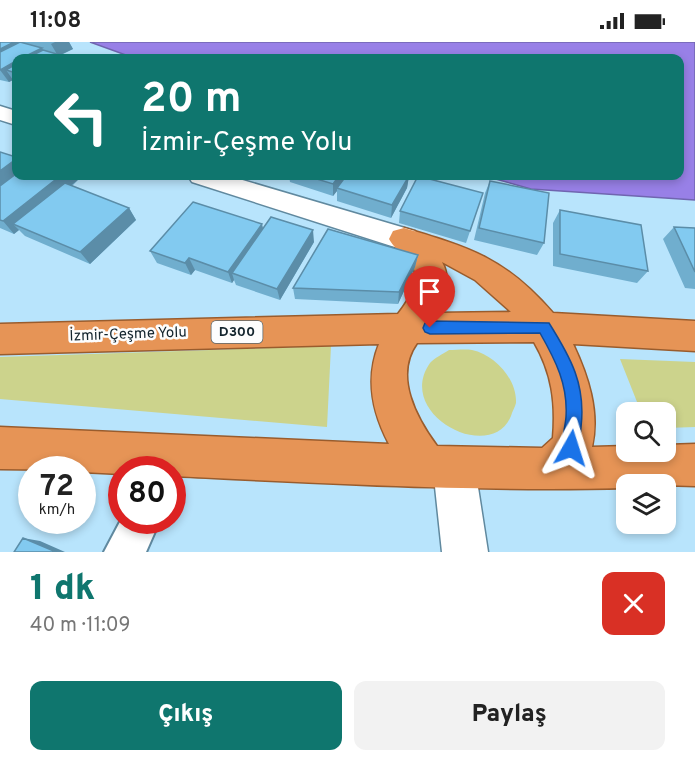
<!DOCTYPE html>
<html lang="tr">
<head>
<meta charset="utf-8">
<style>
  :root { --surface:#fff; --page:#f2f2f2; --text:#222; --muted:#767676; --accent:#0f766e }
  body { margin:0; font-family:Overpass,sans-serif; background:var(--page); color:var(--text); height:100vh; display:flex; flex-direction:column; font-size:22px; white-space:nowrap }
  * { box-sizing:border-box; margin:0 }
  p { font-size:20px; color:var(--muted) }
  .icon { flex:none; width:33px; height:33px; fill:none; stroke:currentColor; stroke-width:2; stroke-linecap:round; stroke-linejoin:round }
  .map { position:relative; height:510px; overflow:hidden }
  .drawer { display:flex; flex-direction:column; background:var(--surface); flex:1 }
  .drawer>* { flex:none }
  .top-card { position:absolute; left:12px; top:12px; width:672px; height:126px; border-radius:12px; box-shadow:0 3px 9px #0003; background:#0f766e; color:#fff; overflow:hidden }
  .tools { position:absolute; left:616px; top:360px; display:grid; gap:12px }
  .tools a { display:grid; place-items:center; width:60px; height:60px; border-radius:12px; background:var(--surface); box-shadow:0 3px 9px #0003; font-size:30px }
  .speed { position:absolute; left:18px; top:414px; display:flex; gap:12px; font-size:30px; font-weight:700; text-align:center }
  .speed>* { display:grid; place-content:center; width:78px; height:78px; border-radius:50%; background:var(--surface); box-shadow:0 3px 9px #0003; line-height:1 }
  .speed small { font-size:15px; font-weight:400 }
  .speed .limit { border:9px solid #d22; background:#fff; color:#111 }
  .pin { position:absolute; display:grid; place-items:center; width:51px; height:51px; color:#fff; margin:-62px -26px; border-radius:50% 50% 50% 0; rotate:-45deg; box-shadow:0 0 6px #0007 }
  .pin .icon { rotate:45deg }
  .me { position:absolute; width:66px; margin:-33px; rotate:6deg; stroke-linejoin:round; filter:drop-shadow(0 0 4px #0008) }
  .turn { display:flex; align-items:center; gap:21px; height:126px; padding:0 30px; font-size:27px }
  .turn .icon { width:78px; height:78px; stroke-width:2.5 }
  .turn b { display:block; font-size:42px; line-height:51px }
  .round { display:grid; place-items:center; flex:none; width:63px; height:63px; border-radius:12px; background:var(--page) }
  .summary { display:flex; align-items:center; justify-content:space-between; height:102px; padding:0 30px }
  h1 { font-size:36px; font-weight:800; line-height:45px; color:var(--accent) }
  .primary-button { display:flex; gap:12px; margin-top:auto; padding:12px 30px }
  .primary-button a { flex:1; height:69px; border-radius:12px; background:var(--accent); color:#fff; font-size:24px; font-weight:800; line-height:69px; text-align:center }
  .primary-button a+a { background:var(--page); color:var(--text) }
  .status { display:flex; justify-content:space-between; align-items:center; height:42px; padding:0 30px; background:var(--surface); direction:ltr }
  .status svg { height:16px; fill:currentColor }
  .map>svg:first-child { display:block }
  .green { fill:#ccd38c }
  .water { fill:#9880e7; stroke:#7065b0; stroke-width:1.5 }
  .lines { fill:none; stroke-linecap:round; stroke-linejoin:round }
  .minor-casing { stroke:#60899f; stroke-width:4 }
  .tertiary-casing { stroke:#60899f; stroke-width:3 }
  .trunk-casing { stroke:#995c2d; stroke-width:3 }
  .minor { fill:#fff; fill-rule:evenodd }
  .tertiary { fill:#fff; fill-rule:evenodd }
  .trunk { fill:#e69456; fill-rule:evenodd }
  .wall { fill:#70aece }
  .shaded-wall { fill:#5b8da8 }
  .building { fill:#82caf0; stroke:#5b8da8; stroke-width:1.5 }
  .route { fill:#1a73e8; stroke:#114b97; stroke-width:1.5 }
  .labels { text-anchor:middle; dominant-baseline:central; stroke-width:5; stroke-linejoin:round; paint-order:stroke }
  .shield { fill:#fdfdfd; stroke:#5a666c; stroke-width:1.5 }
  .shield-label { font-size:14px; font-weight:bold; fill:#14252e }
  .street-label { font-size:15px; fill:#14252e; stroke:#fdfdfd }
</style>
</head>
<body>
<div class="status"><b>11:08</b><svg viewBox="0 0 49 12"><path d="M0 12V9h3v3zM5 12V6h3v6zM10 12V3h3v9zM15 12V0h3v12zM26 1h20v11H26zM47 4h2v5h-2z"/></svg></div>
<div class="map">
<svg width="695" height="510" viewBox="0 0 695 510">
  <rect width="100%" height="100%" fill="#b8e4fc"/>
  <!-- green -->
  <path class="green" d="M331,304l-4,81 -327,-28v-42z
    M449,308c7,0 16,-1 23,0 23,5 45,29 44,53 -1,4 -4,9 -5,13 -20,49 -117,-2 -81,-53 4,-5 13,-9 19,-13z
    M620,317l75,3v65l-29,1v-16h-25z"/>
  <!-- water -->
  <path class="water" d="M90,0h605v158l-164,-11 -46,-13h195v-118h-546z"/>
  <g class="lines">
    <!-- minor casing -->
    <g class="minor-casing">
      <path id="minor" d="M122,476v2h38l-14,32h-42z"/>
    </g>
    <!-- tertiary casing -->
    <g class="tertiary-casing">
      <path id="tertiary" d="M0,64l16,5v14l-16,-5z
        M188,134h41l186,55 4,8 -4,8 -11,3 -212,-68z
        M454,405l15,6 6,15 13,84h-46l-9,-84 6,-15z"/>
    </g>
    <!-- trunk casing -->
    <g class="trunk-casing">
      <path id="trunk" d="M404,186c67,20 101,30 149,85l142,8v30l-122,-7c15,32 27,67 19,103l35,-1v6h39v-7l29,-1v42l-68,-2v4c-152,4 -303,-5 -455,-12v-6h-50v4l-40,-2v-2l-82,-1v-42l389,17c-17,-32 -24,-65 -10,-100l-379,10v-30l398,-10c10,-13 24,-33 14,-49 -6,-10 -17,-15 -23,-26l4,-8zM442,220l33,18 36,32 -75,1c8,-17 16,-33 6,-51zM534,300c18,31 22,60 19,96l-11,10 -105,-2c-20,-27 -44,-70 -20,-103z"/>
    </g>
    <!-- minor -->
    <use href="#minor" class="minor"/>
    <!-- tertiary -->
    <use href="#tertiary" class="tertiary"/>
    <!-- trunk -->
    <use href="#trunk" class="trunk"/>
  </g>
  <!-- wall -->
  <path class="wall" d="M0,0h69l4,7 -12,6 6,2 1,1h-52v25h-1l-2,-3 -4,2 -9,-2z
    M0,110l16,24h63l1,2 -8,8 57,22 7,12 -46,44 -65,-28 -6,-6 -5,4 -14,-6z
    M270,134h11l-3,3z
    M289,134h120l-2,12 -16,30 -54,-17v-10l-4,5 -43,-14z
    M490,139l54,62 -7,12 -63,-15 11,-47z
    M483,151l-17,50 -67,-20 1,-12z
    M560,168l88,61 -11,12 -84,-17v-43z
    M674,185l21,1v61l-10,-1 -22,-49z
    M263,186l51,14 -34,58 -44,-15 -2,-5 -2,3 -37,-13 -4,5 -34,-12 -7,-12z
    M418,213l-3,12 -17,37 -103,-5 -2,-11z"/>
  <!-- shaded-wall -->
  <path class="shaded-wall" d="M14,0h6l-20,23v-16z
    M55,0h14l4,7 -15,7 -7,-12z
    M42,6l6,10h-26z
    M16,19v12l-10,-3 7,10 -4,2 -9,-12z
    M16,117v17l-16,16v-21z
    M60,134h19l1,2 -58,49 -9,-3 6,6 -5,4 -11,-13z
    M339,134h9l-11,12v3l-4,5v-12z
    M409,134l-2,12 -16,30 1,-13z
    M129,166l7,12 -46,44 -10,-12z
    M262,182l3,12 -33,37 2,7 -2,3 -4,-11z
    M313,188l1,12 -34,58 -3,-11z
    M418,213l-3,12 -17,37 1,-12z
    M189,216l6,12 -4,5 -6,-12z
    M23,496l17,3 25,11h-9z"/>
  <!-- building -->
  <path class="building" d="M0,0h14l-14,7z
    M20,0l22,6 -20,10h-6v3l-16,9v-18z
    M43,8l24,7 -3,1h-37z
    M16,22v9l-10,-3z
    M0,110l16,5v2l-16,12z
    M16,132v2h44l-57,45 -3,-1v-34z
    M307,134h32l-6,8z
    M346,134h63l-17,29 -55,-17z
    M418,134l65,17 -13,38 -70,-20z
    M490,139l59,12 -5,50 -65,-15z
    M65,141l64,25 -49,44 -67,-28z
    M193,160l69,22 -34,48 -39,-14 -4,5 -35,-12z
    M560,168l81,15 7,46 -88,-17z
    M271,175l42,13 -36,59 -45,-16z
    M674,185l21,1v44z
    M328,187l90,26 -19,37 -106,-4z
    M23,496l33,14h-42z"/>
  <!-- route -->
  <path class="route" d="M430,279l119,2c22,35 37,62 32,104 -1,9 -1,19 -4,27l-6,3 -6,-3c-5,-11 0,-25 1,-37 2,-32 -10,-56 -26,-84l-110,1 -5,-2 -2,-4 2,-5z"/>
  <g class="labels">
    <!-- shield labels -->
    <rect class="shield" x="211.5" y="279" width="51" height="22" rx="4.5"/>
    <g class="shield-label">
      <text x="237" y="290">D300</text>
    </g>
    <!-- street labels -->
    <g class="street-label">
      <text transform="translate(128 293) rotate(-2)">İzmir-Çeşme Yolu</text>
    </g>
  </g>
</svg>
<div class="tools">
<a><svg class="icon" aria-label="search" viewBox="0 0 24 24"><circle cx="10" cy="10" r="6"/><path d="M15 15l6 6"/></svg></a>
<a><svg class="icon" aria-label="layers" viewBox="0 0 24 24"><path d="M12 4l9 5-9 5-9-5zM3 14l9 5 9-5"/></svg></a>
</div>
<div class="speed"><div>72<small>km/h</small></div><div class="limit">80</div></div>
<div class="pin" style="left:430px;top:286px;background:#d93025"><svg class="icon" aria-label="arrive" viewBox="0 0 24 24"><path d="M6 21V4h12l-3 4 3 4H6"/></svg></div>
<svg class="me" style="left:571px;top:406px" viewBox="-20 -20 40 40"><path d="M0-17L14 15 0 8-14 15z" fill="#1a73e8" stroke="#fff" stroke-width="4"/></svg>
<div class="top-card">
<div class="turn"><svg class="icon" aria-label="left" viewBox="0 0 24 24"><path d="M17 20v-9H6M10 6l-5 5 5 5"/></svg><div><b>20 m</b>İzmir-Çeşme Yolu</div></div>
</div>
</div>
<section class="drawer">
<div class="summary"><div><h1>1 dk</h1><p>40 m · 11:09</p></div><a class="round" style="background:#d93025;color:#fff"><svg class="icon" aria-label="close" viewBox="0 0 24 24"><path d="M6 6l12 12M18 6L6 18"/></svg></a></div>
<div class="primary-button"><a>Çıkış</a><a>Paylaş</a></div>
</section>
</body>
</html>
